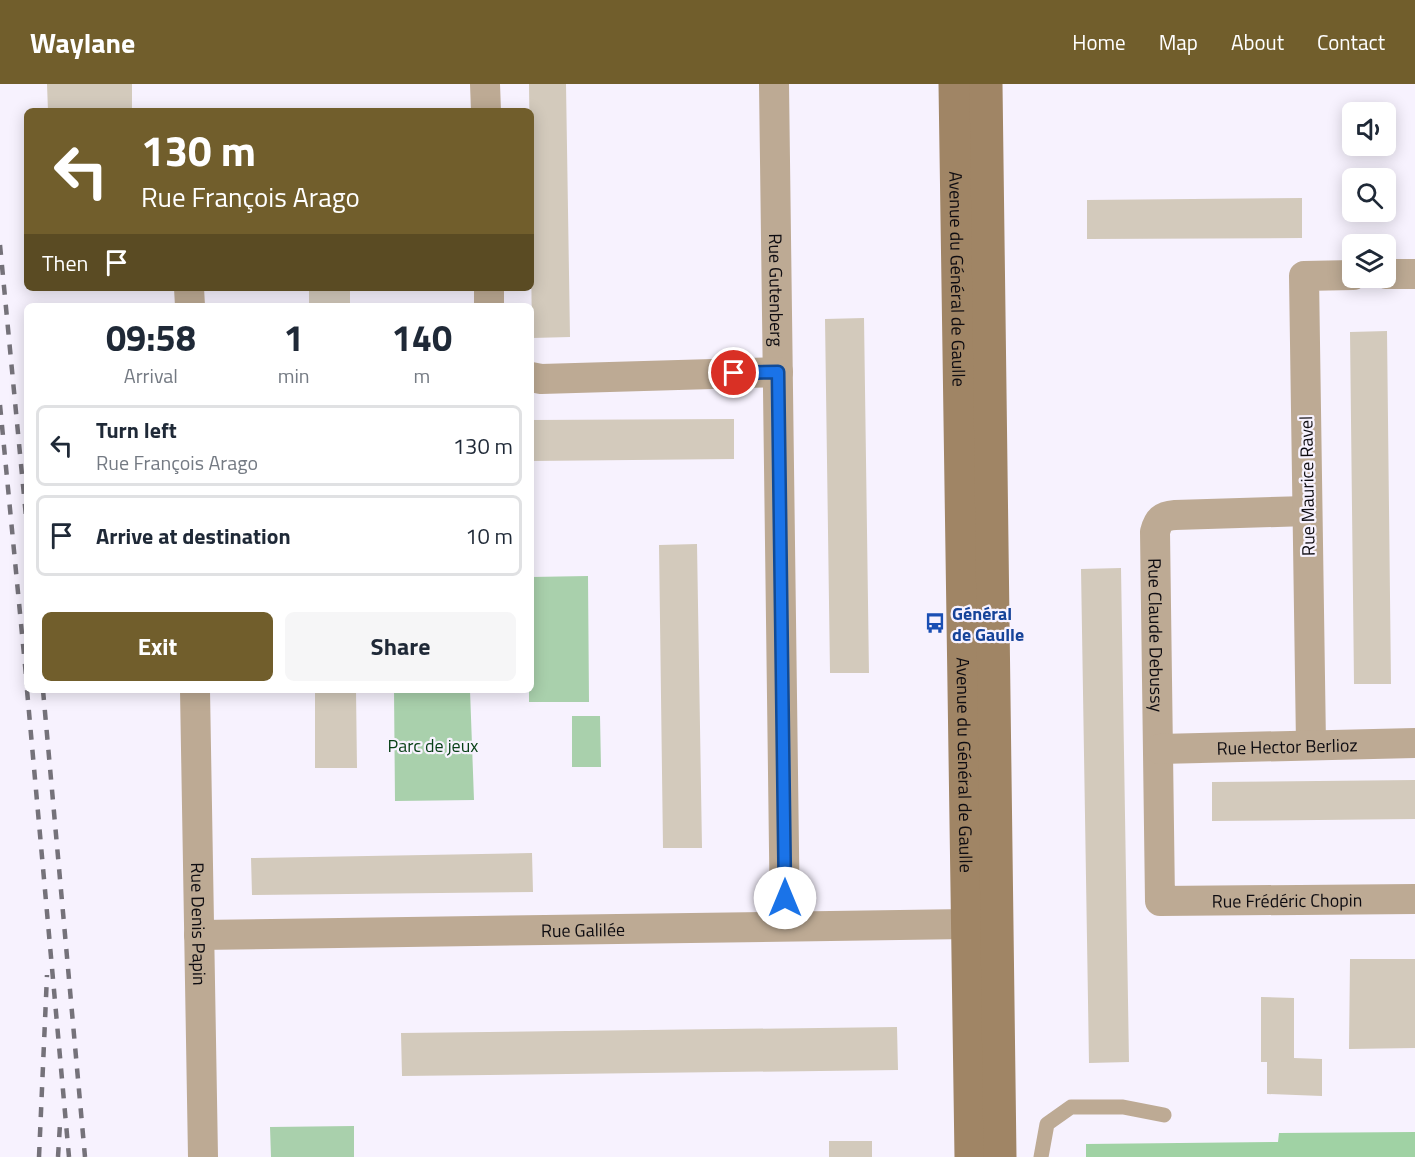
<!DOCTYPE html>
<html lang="en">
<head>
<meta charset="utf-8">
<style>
  :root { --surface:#fff; --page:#f6f6f7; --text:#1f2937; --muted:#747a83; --line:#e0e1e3; --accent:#715e2c }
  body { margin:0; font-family:"Titillium Web",sans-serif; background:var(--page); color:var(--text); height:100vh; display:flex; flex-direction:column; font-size:22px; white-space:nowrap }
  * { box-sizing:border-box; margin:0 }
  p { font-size:20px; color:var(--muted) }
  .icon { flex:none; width:33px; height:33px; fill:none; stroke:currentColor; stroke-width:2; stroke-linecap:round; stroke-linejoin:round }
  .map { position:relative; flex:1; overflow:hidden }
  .details { position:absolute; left:24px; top:219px; width:510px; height:390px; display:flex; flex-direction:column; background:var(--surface); border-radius:9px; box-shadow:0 3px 15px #0003 }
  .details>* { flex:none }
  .top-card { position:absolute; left:24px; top:24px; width:510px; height:183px; border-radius:9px; box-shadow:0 3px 15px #0003; background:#715e2c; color:#fff; overflow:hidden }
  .buttons { position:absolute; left:1342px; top:18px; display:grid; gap:12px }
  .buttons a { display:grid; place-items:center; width:54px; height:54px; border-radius:9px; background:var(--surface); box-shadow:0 3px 15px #0003; font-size:30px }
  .pin { position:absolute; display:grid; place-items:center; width:51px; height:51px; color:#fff; margin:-26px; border:3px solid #fff; border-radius:50%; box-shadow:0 2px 6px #0007 }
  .me { position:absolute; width:66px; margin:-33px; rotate:0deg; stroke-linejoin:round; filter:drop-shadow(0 0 4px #0008) }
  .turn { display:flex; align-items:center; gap:21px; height:126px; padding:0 18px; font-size:27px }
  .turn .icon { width:78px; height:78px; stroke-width:2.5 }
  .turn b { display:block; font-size:42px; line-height:51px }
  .then { display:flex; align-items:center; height:57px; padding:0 18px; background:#0003; gap:12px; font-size:22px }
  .eta { display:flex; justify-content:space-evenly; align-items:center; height:102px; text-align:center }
  .eta b { font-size:36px; font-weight:700; line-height:42px }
  .button { display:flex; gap:12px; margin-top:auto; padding:12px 18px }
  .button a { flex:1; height:69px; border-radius:9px; background:var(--accent); color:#fff; font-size:24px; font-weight:700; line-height:69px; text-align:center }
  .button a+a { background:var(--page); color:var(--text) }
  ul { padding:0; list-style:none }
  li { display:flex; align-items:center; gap:18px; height:81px; margin:0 12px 9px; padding:0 6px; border:3px solid var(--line); border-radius:9px }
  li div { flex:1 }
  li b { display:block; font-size:22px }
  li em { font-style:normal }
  header { display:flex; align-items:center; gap:36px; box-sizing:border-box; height:84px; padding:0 30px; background:var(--accent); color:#fff }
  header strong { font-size:28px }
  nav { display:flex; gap:33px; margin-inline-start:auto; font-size:21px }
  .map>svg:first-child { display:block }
  .green { fill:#a9d0ac }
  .forest { fill:#a0d2a4 }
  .building { fill:#d3cabc }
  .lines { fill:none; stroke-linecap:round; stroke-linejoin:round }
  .service { stroke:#bdaa94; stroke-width:15 }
  .minor { stroke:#bdaa94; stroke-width:30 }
  .secondary { stroke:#a08565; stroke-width:33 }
  .rail { stroke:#75727a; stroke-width:4.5; stroke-dasharray:10 10; stroke-linecap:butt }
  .route-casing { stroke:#114b97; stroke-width:15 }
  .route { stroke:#1a73e8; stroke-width:10 }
  .labels { text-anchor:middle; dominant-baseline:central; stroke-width:4.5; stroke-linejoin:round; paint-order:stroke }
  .street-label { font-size:18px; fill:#0e0c11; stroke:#f7f2fe }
  .transit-label { font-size:18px; font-weight:bold; fill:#164399; stroke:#f7f2fe; text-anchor:start }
  .park-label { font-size:18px; fill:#073f15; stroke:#f7f2fe }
</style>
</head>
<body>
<header>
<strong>Waylane</strong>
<nav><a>Home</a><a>Map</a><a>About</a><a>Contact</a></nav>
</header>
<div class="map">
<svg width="1415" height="1073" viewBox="0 0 1415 1073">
  <rect width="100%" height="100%" fill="#f7f2fe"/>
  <!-- green -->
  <path class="green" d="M588,492l1,126h-60v-12h2v-113z
    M394,606h76l4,110 -79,1z
    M572,632h28l1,51h-29z
    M354,1042v31h-83l-1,-30z"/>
  <!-- forest -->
  <path class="forest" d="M1415,1048v25h-329v-13l192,-2 1,-9z"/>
  <!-- building -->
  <path class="building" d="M47,0h85v27h-84z
    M529,0h37l4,253 -38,1z
    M1302,114v40l-215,1v-39z
    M309,204h41v18h-41z
    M864,234l5,355h-39l-5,-354z
    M1387,247l4,353h-37l-4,-352z
    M734,335v40l-203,2v-41z
    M697,460l5,304h-39l-4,-303z
    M1121,484l8,494 -40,1 -8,-494z
    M315,606h41l1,78h-42z
    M1415,696v39l-203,2v-39z
    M532,769l1,39 -281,3 -1,-37z
    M1350,875h65v89l-66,1z
    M1261,913l33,1v60l28,1v37l-55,-2v-32h-6z
    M897,943l1,43 -496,6 -1,-43z
    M829,1057h43v16h-43z"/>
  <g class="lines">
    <!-- service -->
    <path class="service" d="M1041,1073l6,-33 24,-17h52l41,8"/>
    <!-- minor -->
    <g class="minor">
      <path d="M485,0l1,27"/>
      <path id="s1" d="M774,0l11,842"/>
      <path d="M1386,190h29"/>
      <path d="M189,204l1,18"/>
      <path d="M489,204v18"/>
      <path d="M531,293l10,2 237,-7"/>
      <path id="s2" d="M1307,427l-132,4c-13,1 -17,5 -20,17l5,369 255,-2"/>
      <path id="s3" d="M195,606l8,467"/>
      <path d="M1311,660l-7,-468 49,-1"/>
      <path id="s4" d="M1159,665l256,-6"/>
      <path id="s5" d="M199,851l769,-11"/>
    </g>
    <!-- secondary -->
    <g class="secondary">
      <path id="s6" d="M955,0l16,1073"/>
      <path d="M986,0l14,1073"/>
    </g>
    <!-- rail -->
    <path class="rail" d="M0,161l27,282
      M0,321l27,281
      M27,606l42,467
      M43,606l42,467
      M39,1073l8,-182
      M58,1073l2,-33"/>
  </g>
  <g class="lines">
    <!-- route casing -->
    <g class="route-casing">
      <path id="route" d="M734,289l44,-1 7,526"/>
    </g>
    <!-- route -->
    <use href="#route" class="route"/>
  </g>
  <!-- icons -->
  <defs>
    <g id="bus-bare" transform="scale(1.62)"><path d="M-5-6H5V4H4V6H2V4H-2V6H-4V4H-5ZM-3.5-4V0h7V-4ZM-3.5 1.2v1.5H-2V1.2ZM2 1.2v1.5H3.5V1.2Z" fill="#1a4fb4" stroke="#f7f2fe" stroke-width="2.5" paint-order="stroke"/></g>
  </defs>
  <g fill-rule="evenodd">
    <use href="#bus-bare" x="935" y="539"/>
  </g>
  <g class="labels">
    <!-- street labels -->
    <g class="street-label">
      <text stroke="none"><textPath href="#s6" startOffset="195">Avenue du Général de Gaulle</textPath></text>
      <text stroke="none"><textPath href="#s1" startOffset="206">Rue Gutenberg</textPath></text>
      <text transform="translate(1307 402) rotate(-91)">Rue Maurice Ravel</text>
      <text stroke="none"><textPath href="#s2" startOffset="264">Rue Claude Debussy</textPath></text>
      <text stroke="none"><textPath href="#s4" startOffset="128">Rue Hector Berlioz</textPath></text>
      <text stroke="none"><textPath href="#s6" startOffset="681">Avenue du Général de Gaulle</textPath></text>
      <text stroke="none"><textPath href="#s2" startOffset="657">Rue Frédéric Chopin</textPath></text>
      <text stroke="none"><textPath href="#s3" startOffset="234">Rue Denis Papin</textPath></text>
      <text stroke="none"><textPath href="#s5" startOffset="384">Rue Galilée</textPath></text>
    </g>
    <!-- transit labels -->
    <g class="transit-label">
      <text x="952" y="529">Général<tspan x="952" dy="21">de Gaulle</tspan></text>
    </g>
    <!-- park labels -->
    <g class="park-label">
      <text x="433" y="661">Parc de jeux</text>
    </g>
  </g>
</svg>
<div class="buttons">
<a><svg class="icon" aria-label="sound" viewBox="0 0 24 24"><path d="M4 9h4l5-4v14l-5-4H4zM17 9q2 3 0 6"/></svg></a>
<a><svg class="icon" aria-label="search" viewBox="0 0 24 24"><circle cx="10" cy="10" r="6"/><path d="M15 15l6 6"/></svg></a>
<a><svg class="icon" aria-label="layers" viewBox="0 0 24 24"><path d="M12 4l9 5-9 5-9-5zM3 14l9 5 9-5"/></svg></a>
</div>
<div class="pin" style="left:734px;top:289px;background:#d93025"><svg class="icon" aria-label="arrive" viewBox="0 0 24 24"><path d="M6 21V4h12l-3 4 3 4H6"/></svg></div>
<svg class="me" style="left:785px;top:814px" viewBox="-20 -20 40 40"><circle r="19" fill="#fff"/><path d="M0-13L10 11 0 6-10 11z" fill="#1a73e8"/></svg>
<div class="top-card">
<div class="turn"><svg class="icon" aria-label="left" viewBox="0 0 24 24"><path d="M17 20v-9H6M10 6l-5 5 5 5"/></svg><div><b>130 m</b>Rue François Arago</div></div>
<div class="then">Then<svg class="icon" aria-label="arrive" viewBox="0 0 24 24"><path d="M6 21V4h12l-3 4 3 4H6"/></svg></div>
</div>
<section class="details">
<div class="eta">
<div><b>09:58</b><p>Arrival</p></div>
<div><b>1</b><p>min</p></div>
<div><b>140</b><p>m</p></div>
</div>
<ul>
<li><svg class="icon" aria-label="left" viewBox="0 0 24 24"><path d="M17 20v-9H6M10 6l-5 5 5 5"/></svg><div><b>Turn left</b><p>Rue François Arago</p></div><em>130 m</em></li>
<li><svg class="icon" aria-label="arrive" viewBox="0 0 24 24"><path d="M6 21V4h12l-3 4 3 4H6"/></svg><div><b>Arrive at destination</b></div><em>10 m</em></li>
</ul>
<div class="button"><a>Exit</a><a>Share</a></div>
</section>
</div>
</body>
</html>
